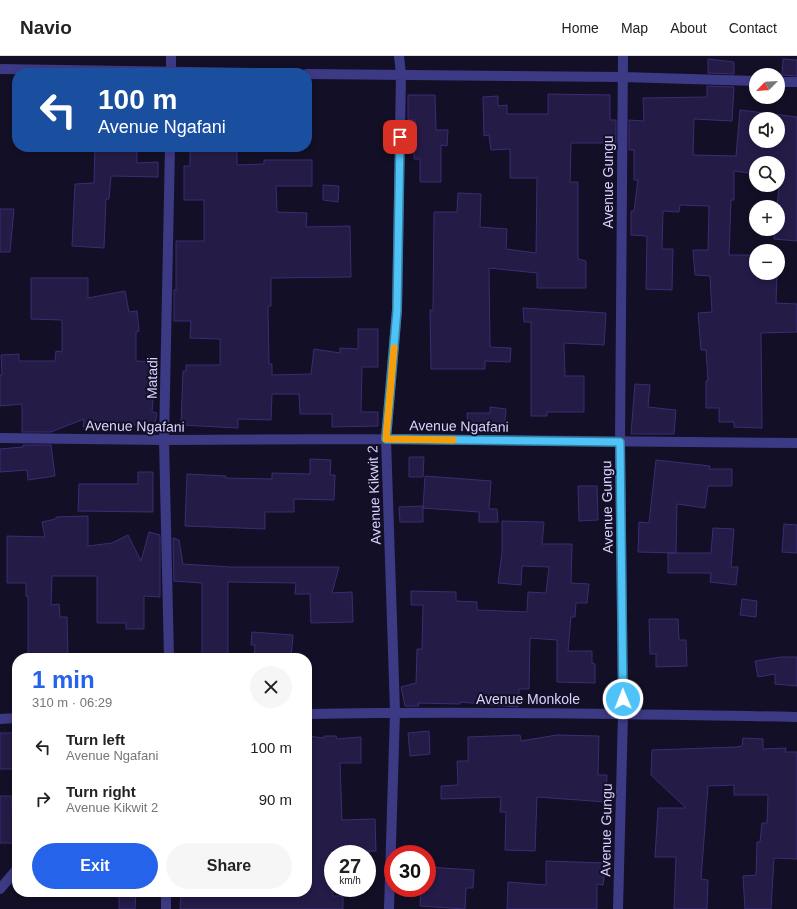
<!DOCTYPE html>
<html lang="en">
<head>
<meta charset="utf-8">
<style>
  :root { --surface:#fff; --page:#f6f6f6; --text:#222; --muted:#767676; --line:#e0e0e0; --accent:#2563eb }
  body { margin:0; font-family:Arial,sans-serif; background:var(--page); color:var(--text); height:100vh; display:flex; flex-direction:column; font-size:15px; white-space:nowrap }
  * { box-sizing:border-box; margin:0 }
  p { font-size:13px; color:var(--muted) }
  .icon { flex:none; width:22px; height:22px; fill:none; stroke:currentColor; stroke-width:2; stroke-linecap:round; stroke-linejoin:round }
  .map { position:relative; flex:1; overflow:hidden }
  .side { position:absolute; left:12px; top:597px; width:300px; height:244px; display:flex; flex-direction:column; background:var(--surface); border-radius:16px; box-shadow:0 2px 6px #0003 }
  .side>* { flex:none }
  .top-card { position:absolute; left:12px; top:12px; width:300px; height:84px; border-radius:16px; box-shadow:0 2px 6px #0003; background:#1a4fa0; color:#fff; overflow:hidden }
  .needle { width:26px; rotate:246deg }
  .fabs { position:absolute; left:749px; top:12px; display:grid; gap:8px }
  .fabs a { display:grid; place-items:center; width:36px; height:36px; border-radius:50%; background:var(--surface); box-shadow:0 2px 6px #0003; font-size:20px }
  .speed { position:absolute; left:324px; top:789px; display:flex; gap:8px; font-size:20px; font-weight:700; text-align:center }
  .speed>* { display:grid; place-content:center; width:52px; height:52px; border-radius:50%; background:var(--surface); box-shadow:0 2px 6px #0003; line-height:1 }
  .speed small { font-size:10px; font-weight:400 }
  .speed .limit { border:6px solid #d22; background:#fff; color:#111 }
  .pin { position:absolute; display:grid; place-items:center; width:34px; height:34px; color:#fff; margin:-17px; border-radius:8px; box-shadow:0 2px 6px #0006 }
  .me { position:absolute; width:44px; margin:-22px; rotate:359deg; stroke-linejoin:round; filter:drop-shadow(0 0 3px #0008) }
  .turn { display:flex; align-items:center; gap:14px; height:84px; padding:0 20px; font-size:18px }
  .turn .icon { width:52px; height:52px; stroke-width:2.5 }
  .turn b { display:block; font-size:28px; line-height:34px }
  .round { display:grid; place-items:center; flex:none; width:42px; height:42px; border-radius:21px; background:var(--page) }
  .overview { display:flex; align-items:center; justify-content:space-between; height:68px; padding:0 20px }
  h1 { font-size:24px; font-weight:600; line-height:30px; color:var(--accent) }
  .primary-button { display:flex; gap:8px; margin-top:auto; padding:8px 20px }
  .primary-button a { flex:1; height:46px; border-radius:24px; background:var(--accent); color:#fff; font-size:16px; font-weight:600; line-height:46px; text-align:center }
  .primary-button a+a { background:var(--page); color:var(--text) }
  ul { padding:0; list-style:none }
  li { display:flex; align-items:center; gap:12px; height:52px; padding:0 20px }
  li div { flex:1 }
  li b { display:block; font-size:15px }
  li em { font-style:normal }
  header { display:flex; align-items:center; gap:24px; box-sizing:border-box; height:56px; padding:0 20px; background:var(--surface); border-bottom:1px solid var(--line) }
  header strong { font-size:19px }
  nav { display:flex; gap:22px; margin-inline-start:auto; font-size:14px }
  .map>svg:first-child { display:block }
  .building { fill:#241b47; stroke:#3b2d73; fill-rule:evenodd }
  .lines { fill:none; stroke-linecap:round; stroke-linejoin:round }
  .lane { stroke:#3d3a85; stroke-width:10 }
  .street { stroke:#3d3a85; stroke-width:10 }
  .route-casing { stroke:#337fa1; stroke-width:10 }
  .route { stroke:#4fc3f7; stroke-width:7 }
  .slow { stroke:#f59e0b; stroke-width:7 }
  .labels { text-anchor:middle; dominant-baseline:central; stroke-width:4; stroke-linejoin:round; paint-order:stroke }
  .street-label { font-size:14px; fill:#d9d4ff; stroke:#130f26 }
</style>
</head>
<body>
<header>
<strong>Navio</strong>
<nav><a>Home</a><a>Map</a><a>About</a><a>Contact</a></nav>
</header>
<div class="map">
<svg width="797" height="853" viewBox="0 0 797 853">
  <rect width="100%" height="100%" fill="#130f26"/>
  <!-- building -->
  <path class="building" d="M708,3l26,3v12l-26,-1z
    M783,3l14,1v16l-15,-1z
    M707,30l27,1 -2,34 -38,-2 -1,36 43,1 4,-46 57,7v124l-23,-2 1,-10h3l-1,-22 3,-30 -2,-1v-13h-22v11l-22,-3v29h-3l-2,55h27v18h21l-1,30 21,1v28l-36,1 1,95 -28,-1v-5h-15v-14h-13v-27h2l-2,-31h-5l-3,-37 14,-1 -2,-36 -15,-1 -2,-25h15l1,-44 -29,-1 -1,7 -16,-1 -1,38h11l-1,41 -26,-1 1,-53 -16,-1v-24h3l4,-31h-4v-30h-5v-30l15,1 -1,-23 64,-1zM756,63h22v22h-22z
    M548,38l62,1v25h6v23h-45l-1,39h8v77l8,2v27h-49v-15l-48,-5 1,79 21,1 -1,14 -25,-1v8h-54l-1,-59h3l1,-98h23l1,-19 23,1 -1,33 27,2 -1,20 30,4 1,-75h-27v-29l-19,1 -2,-15 -5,1 -1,-39 15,-1v10l9,-1v9h41z
    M408,39h27l1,35h12l-1,16 -6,-1v37h-21v-23h-6l1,-39h-7z
    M95,91h42v16l21,-1v15l-47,-1 -2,23h-3l-2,49 -32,-2 3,-62 19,-1z
    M190,91h47v18l27,-1v-4h48v26h-36l1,26 30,1 -1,14 44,-1 1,51 -80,1v28h-3l1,58h3v11l39,-1 3,-25 26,4v-5l18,1v-20h20v38h-16l-1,45h17v14l-46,1v-13h-32l-1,-20h-27l-1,26 -33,-1v9l-57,-3 2,-54h3v-6h34v-26l-30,-1 1,-17h-17v-31h2v-49h28v-41h-20v-34h6z
    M323,129l16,1 -1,16 -15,-2z
    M0,153h14l-4,43h-10z
    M31,222h57v20l37,-7 4,21 8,-1 2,20 -3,1v29l20,1 -4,50 5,1 -3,15 -38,-6v7l-33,-2 1,-8 -33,13h-29v-28l-22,2v-31h2l-1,-20 18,-1v7h36l1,-10 6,1v-32l-31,-1z
    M523,252l83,5 -2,32 -40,-2 1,33h19v36h-37v4h-16v-94h-7z
    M635,328l15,1 -2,22 28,3 -2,24h-43z
    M490,351l16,2 -2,23 -16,-2 1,-2h-21l-1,-15h23z
    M23,389h28l4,31 -27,4 -1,-10 -27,2v-23l23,-2z
    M409,401h15l-1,20h-14z
    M310,403l21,1 -1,15h5l-1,25 -40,-1v13h-29v17l-80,-3 2,-52 39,2 -1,2 47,1v-6l38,1z
    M656,404l54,6 -1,3h23v17h-24l-3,22 -28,-4 -1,49 -38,-1 1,-30 10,1z
    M138,416h15v40l-75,-1 1,-27h59z
    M425,420l66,5 -2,28h8l1,13h-19v-10l-56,-4z
    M578,430h19l1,34 -19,1z
    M423,450v16h-23l-1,-15z
    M88,460v30l24,-3 16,-8 13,26 8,-29 11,3v62l-16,-1v33h-18v-6h-29v-47h-45l-1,29 8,-1 1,13h7l1,41h-40v-62h-2v-13h-19v-47l38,1 -3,-15 14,-3v-2z
    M502,465l42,1 -2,22h30l-1,39 18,1 -2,19h-11l-1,14h-4l-3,34h24v12l3,1v19l-38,-1v-42l-27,-2 -1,51h-10l-1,18 -58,-5v2l-42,-1 1,3h-14l-4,-19 15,-4 1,-34h5l1,-44h-12v-14l45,1v9l21,1v8l50,2 1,-20 18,1 3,-26 -27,-1 -1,19 -23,-2 4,-30z
    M784,468l13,1v28l-15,-1z
    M713,472l21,1 -3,38h7l-2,18 -26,-3 1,-9h-43v-20h43z
    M173,482l6,2 4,24 48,3h108l-7,26 20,-1 1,30 -42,1 -1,-29h-15l1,-11 -68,-1v76h-26v-75l-28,-2z
    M742,543l15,2 -1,16 -16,-2z
    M649,563h29l1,21h7l1,26 -31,1v-13h-6z
    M252,576l41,3 -2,23h-37l1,-13h-4z
    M781,601h16v29l-22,-2v-10l-17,3 -3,-16z
    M429,675l1,23 -20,2 -2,-23z
    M0,677h17v36h-17z
    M520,679l1,6 36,-6 42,1 -1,39h9l-1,27 -69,-5 -2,54 -30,-1 1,-38h-6l1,-15 -60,2v-13l17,-1 -1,-24h11v-24z
    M307,680l17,2v-2h12l1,3 24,-2v26h-21l2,57 33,-1 1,32 -43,1v44h10v13h-163l1,-17h126v-89h3z
    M743,682l20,1v10l23,-1 -1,4h12v107l-23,-1 -3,51h-26l-2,-33 13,-1 1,-33h3l2,-19h5l1,-28h-34v-10l-26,1 -7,93 7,1 -1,29h-33l2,-52h-21l3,-49h28l-35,-33 1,-25 84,-3 6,-1z
    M0,740h12l1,47h-13z
    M546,805l60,2 -3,22 -6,-1v25h-90l1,-27 38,3z
    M427,811l47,3 -1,18h-7l-1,21 -45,-3 1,-18h6z
    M119,836h17l-1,17h-16z"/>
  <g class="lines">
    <!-- lane -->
    <path class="lane" d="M0,833l17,-20"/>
    <!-- street -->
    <path class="street" d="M171,0v17
      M0,13l258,4
      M307,18l316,3 133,4
      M778,26h19
      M0,382l164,2 222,-1 411,4
      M169,602l-5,-218 6,-293
      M307,658c163,-3 327,0 490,3
      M0,663l17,-1
      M166,853v-17
      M389,853l6,-197 -9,-273 11,-129 4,-236 -2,-18
      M618,853l5,-195 -3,-272 3,-386"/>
  </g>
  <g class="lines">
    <!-- route casing -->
    <g class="route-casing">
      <path id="route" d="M400,81l-3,173 -11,129 234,3 3,257"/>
    </g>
    <!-- route -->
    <use href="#route" class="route"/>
    <!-- slow -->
    <path class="slow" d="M394,292l-8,91 67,1"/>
  </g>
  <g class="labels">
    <!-- street labels -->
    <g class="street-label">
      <text transform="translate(608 126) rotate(-90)">Avenue Gungu</text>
      <text transform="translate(152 322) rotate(-89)">Matadi</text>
      <text transform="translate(135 370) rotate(1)">Avenue Ngafani</text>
      <text transform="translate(459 370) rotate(1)">Avenue Ngafani</text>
      <text transform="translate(374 439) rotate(-92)">Avenue Kikwit 2</text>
      <text transform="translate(607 451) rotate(-91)">Avenue Gungu</text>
      <text x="528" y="643">Avenue Monkole</text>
      <text transform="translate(606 774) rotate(-89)">Avenue Gungu</text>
    </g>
  </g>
</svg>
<div class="fabs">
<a><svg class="needle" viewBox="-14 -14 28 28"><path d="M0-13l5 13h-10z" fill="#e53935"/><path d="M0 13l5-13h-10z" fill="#767676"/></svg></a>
<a><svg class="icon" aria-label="sound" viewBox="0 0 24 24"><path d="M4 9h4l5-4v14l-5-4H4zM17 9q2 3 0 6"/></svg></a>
<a><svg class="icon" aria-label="search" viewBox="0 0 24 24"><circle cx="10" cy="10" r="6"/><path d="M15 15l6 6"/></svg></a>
<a>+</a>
<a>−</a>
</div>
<div class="speed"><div>27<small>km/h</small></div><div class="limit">30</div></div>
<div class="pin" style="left:400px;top:81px;background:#d93025"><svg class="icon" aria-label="arrive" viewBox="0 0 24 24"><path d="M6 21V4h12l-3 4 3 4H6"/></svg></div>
<svg class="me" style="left:623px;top:643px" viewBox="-20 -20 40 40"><circle r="17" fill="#4fc3f7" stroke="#fff" stroke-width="3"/><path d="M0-11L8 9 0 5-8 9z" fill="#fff"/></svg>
<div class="top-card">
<div class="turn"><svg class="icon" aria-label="left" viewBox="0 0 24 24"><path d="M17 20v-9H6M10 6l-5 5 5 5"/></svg><div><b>100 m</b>Avenue Ngafani</div></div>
</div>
<section class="side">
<div class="overview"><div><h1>1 min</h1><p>310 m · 06:29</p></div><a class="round"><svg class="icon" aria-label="close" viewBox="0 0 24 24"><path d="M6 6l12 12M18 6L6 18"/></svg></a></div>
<ul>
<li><svg class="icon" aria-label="left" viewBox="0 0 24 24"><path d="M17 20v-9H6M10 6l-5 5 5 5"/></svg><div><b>Turn left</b><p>Avenue Ngafani</p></div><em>100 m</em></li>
<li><svg class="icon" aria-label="right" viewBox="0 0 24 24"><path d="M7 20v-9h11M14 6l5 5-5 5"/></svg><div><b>Turn right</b><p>Avenue Kikwit 2</p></div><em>90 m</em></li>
</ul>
<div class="primary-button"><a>Exit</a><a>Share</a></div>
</section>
</div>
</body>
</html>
